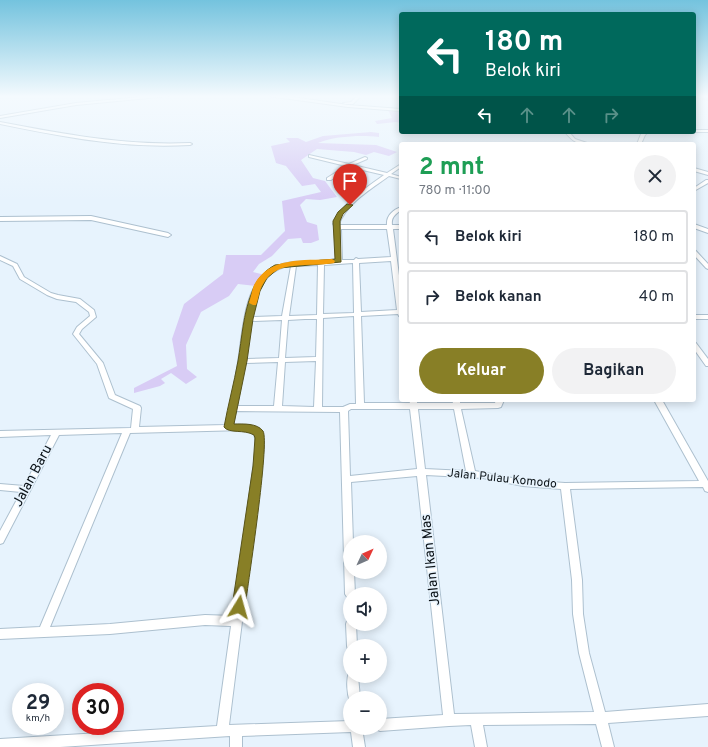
<!DOCTYPE html>
<html lang="id">
<head>
<meta charset="utf-8">
<style>
  :root { --surface:#fff; --page:#f2f2f3; --text:#1f2937; --muted:#747a83; --line:#e0e1e3; --accent:#887f26 }
  body { margin:0; font-family:Overpass,sans-serif; background:var(--page); color:var(--text); height:100vh; display:flex; flex-direction:column; font-size:15px; white-space:nowrap }
  * { box-sizing:border-box; margin:0 }
  p { font-size:13px; color:var(--muted) }
  .icon { flex:none; width:22px; height:22px; fill:none; stroke:currentColor; stroke-width:2; stroke-linecap:round; stroke-linejoin:round }
  .map { position:relative; flex:1; overflow:hidden }
  .sheet { position:absolute; left:399px; top:142px; width:297px; height:260px; display:flex; flex-direction:column; background:var(--surface); border-radius:4px; box-shadow:0 2px 10px #0003 }
  .sheet>* { flex:none }
  .banner { position:absolute; left:399px; top:12px; width:297px; height:122px; border-radius:4px; box-shadow:0 2px 10px #0003; background:#00695c; color:#fff; overflow:hidden }
  .needle { width:26px; rotate:46deg }
  .buttons { position:absolute; left:343px; top:535px; display:grid; gap:8px }
  .buttons a { display:grid; place-items:center; width:44px; height:44px; border-radius:50%; background:var(--surface); box-shadow:0 2px 10px #0003; font-size:20px }
  .speed { position:absolute; left:12px; top:683px; display:flex; gap:8px; font-size:20px; font-weight:700; text-align:center }
  .speed>* { display:grid; place-content:center; width:52px; height:52px; border-radius:50%; background:var(--surface); box-shadow:0 2px 10px #0003; line-height:1 }
  .speed small { font-size:10px; font-weight:400 }
  .speed .limit { border:6px solid #d22; background:#fff; color:#111 }
  .pin { position:absolute; display:grid; place-items:center; width:34px; height:34px; color:#fff; margin:-41px -17px; border-radius:50% 50% 50% 0; rotate:-45deg; box-shadow:0 0 4px #0007 }
  .pin .icon { rotate:45deg }
  .me { position:absolute; width:44px; margin:-22px; rotate:8deg; stroke-linejoin:round; filter:drop-shadow(0 0 3px #0008) }
  .turn { display:flex; align-items:center; gap:14px; height:84px; padding:0 20px; font-size:18px }
  .turn .icon { width:52px; height:52px; stroke-width:2.5 }
  .turn b { display:block; font-size:28px; line-height:34px }
  .lanes { display:flex; align-items:center; height:38px; padding:0 20px; background:#0003; justify-content:center; gap:20px; direction:ltr }
  .lanes .off { opacity:.35 }
  .round { display:grid; place-items:center; flex:none; width:42px; height:42px; border-radius:21px; background:var(--page) }
  .headline { display:flex; align-items:center; justify-content:space-between; height:68px; padding:0 20px }
  h1 { font-size:24px; font-weight:700; line-height:30px; color:#1e9e55 }
  .action { display:flex; gap:8px; margin-top:auto; padding:8px 20px }
  .action a { flex:1; height:46px; border-radius:24px; background:var(--accent); color:#fff; font-size:16px; font-weight:700; line-height:46px; text-align:center }
  .action a+a { background:var(--page); color:var(--text) }
  ul { padding:0; list-style:none }
  li { display:flex; align-items:center; gap:12px; height:54px; margin:0 8px 6px; padding:0 12px; border:2px solid var(--line); border-radius:4px }
  li div { flex:1 }
  li b { display:block; font-size:15px }
  li em { font-style:normal }
  .map>svg:first-child { display:block }
  .green { fill:#d8ccf5 }
  .lines { fill:none; stroke-linecap:round; stroke-linejoin:round }
  .minor-casing { stroke:#adc0cf; stroke-width:2 }
  .major-casing { stroke:#ced0d1; stroke-width:2 }
  .minor { fill:#fff; fill-rule:evenodd }
  .major { fill:#c0cdf7; fill-rule:evenodd }
  .route { fill:#887f26; stroke:#585319 }
  .slow { fill:#f59e0b }
  .labels { text-anchor:middle; dominant-baseline:central; stroke-width:3; stroke-linejoin:round; paint-order:stroke }
  .street-label { font-size:12px; fill:#0c1318; stroke:#e7f3fd }
  .near-street-label { font-size:14px; fill:#0c1318; stroke:#e7f3fd }
</style>
</head>
<body>
<div class="map">
<svg width="708" height="747" viewBox="0 0 708 747">
  <rect width="100%" height="100%" fill="#e7f3fd"/>
  <!-- green -->
  <path class="green" d="M388,110h13v13l-5,-1 -19,2 -2,-3 17,-3z
    M371,132l8,1v4c-18,-2 -44,-1 -61,6l58,2 21,7 -8,4 -15,-4 -8,3 -12,-3 -37,-3 -16,11 12,18 12,3 12,16 -17,3 -14,-1 -6,6 7,17 10,3 2,15 -8,3h-8l-2,-5 -13,1 -16,17 -13,8 -6,8 12,3 -9,11 -18,-2 -9,12 -28,16 -15,33 1,24 10,8 -11,7 -15,-11 -10,6 4,4 -5,3 -26,7v-5l43,-22 -5,-27 12,-35 39,-30 3,-19h35l24,-24 -3,-30 39,-9 -6,-8 -13,2 -16,-20 -10,-3 -5,-17 19,-4 -4,-4h12l8,4 17,-6z"/>
  <g class="lines">
    <!-- minor casing -->
    <g class="minor-casing">
      <path id="minor" d="M151,96h18l-93,9 -76,13v-2l76,-13z
        M268,96l24,1 56,8 53,4v2l-53,-4z
        M357,96h4l-8,8h-8l-2,-1 8,-1z
        M0,122c64,12 125,24 190,21l2,1 -2,1c-66,4 -126,-8 -190,-21z
        M694,130h14v2h-14z
        M565,132h4l6,7 15,5c-13,0 -17,-2 -25,-12z
        M643,132h5l-3,3 -4,9h-4l4,-10z
        M309,155l40,9 16,-7 2,1v1l-14,6 34,8 14,-9v3l-10,7 10,3v2l-12,-3c-18,13 -42,27 -50,48l1,1h47c-1,-9 6,-15 14,-18v3c-6,5 -10,7 -9,15h9v4h-8l8,62v26l-2,-1 -1,-2 -37,2 3,87h46l-1,-3h8v3h36l-1,-3h8v3h35l1,-3h8l-3,7 -3,1 -37,1 14,62 48,9 42,3 134,-2 -45,-81h8l46,81v11l-3,-1 -2,-4 -133,2 12,91 1,34 6,39 16,59 103,-8v12l-100,7 6,24h-12l-6,-23 -113,1 4,22h-12l-4,-22 -22,1 -69,5 -4,-2v-1h4v-9l63,-4 -26,-239 -66,6 2,60h-3v30h4l1,22h-5v4l-3,-1 -2,-3 -5,-182 -104,-1 -3,14c18,-1 31,1 31,22l-35,278 121,-4v7h12l3,19h-12l-2,-15 -109,4v11h-12v-11l-170,11h-60v-8l217,-13 14,-100 -26,-1 -95,9 -110,5v-10l40,-2 82,-194 -63,2 -56,108 -3,1v-13l21,-39 -21,-2v-6l24,2 27,-51 -51,2v-6l131,-3 2,-19 -24,-11 -12,-34 -24,-30 4,-7 13,-11 -1,-4 -13,-10 -19,-3 -10,-4 -27,-16 -7,-13 -13,-6v-4l17,8 7,13 27,16 7,2 22,4 14,11 2,7 -14,12 -3,5 24,29 12,32 25,11 1,2 -2,19 87,-2c4,-21 9,-42 12,-63 5,-29 5,-77 33,-93 14,-9 32,-7 48,-8l2,-1h15l-1,-33 -2,-3c9,-21 33,-36 51,-49l-34,-8 -19,13h-4v-2l19,-12 -37,-9zM341,229h46l4,28 -33,2 -2,-1 -2,2h-12zM391,261l6,49 -36,2 -2,-49zM353,263l1,50 -31,1 1,-49zM318,265l-1,50 -28,1 7,-50zM291,266l-9,50 -31,1c4,-23 13,-49 40,-51zM354,316l2,88h-6l-7,3h-21l1,-89zM305,319h12l-1,38 -31,1 3,-38zM282,320l-3,38 -33,1 5,-38zM316,361l-2,46 -32,-1 3,-44zM278,362l-4,44h-37l8,-43zM351,409h59l7,60 -67,7 -2,-65zM418,409h36l12,62 -41,-2zM245,430l9,4 2,8v5l-23,169 -28,-1 -95,9 -60,3 80,-194zM426,475l57,3 40,8 38,3 11,91 1,34 6,39 15,59 -140,2z
        M694,168l14,4v3l-14,-4z
        M706,180h2v3l-14,8v-3z
        M91,216l77,17 3,2 -3,2 -77,-17 -91,1v-4z
        M694,224l14,5v4l-14,-5z
        M694,250l2,1 12,13v5l-2,-1 -12,-13z
        M694,315h14v4h-14z
        M694,342l2,1 12,16v7h-2l-12,-17z
        M350,620v4h6l1,22h-7v4h-2l-1,-4 -1,-22 1,-3z
        M349,672h1v4h8l2,22h-10v4c-3,-8 -4,-22 -1,-30z"/>
    </g>
    <!-- major casing -->
    <g class="major-casing">
      <path id="major" d="M698,96l10,1v3l-10,-3z"/>
    </g>
    <!-- minor -->
    <use href="#minor" class="minor"/>
    <!-- major -->
    <use href="#major" class="major"/>
  </g>
  <!-- sky -->
  <linearGradient id="sky" x2="0" y2="1"><stop stop-color="#74c3de"/><stop offset="0.48" stop-color="#f4fafe"/><stop offset="1" stop-color="#f4fafe" stop-opacity="0"/></linearGradient>
  <rect width="708" height="201" fill="url(#sky)"/>
  <!-- route -->
  <path class="route" d="M347,204l6,1 -10,9 -3,7 1,41 -62,6 -12,10 -7,13 -7,28 -6,42 -13,63c10,0 23,-1 29,7 7,11 -15,153 -18,176l-2,4 -4,2 -5,-2 -2,-4 21,-141 2,-28 -1,-3c-10,-6 -25,-1 -30,-8 4,-22 10,-44 14,-66 4,-23 5,-47 14,-69 4,-12 12,-21 23,-27l60,-6 -2,-38 5,-9z"/>
  <!-- slow -->
  <path class="slow" d="M332,259l3,2 -1,2c-25,5 -56,-5 -71,21 -4,6 -4,14 -7,21h-3l-4,-2c2,-6 3,-13 5,-18 15,-29 50,-24 78,-26z"/>
  <g class="labels">
    <!-- street labels -->
    <g class="street-label">
      <text transform="translate(502 479) rotate(6)">Jalan Pulau Komodo</text>
    </g>
    <!-- near-street labels -->
    <g class="near-street-label">
      <text transform="translate(33 476) rotate(-62)">Jalan Baru</text>
      <text transform="translate(431 560) rotate(-96)">Jalan Ikan Mas</text>
    </g>
  </g>
</svg>
<div class="buttons">
<a><svg class="needle" viewBox="-14 -14 28 28"><path d="M0-13l5 13h-10z" fill="#e53935"/><path d="M0 13l5-13h-10z" fill="#747a83"/></svg></a>
<a><svg class="icon" aria-label="sound" viewBox="0 0 24 24"><path d="M4 9h4l5-4v14l-5-4H4zM17 9q2 3 0 6"/></svg></a>
<a>+</a>
<a>−</a>
</div>
<div class="speed"><div>29<small>km/h</small></div><div class="limit">30</div></div>
<div class="pin" style="left:350px;top:205px;background:#d93025"><svg class="icon" aria-label="arrive" viewBox="0 0 24 24"><path d="M6 21V4h12l-3 4 3 4H6"/></svg></div>
<svg class="me" style="left:239px;top:607px" viewBox="-20 -20 40 40"><path d="M0-17L14 15 0 8-14 15z" fill="#887f26" stroke="#fff" stroke-width="4"/></svg>
<div class="banner">
<div class="turn"><svg class="icon" aria-label="left" viewBox="0 0 24 24"><path d="M17 20v-9H6M10 6l-5 5 5 5"/></svg><div><b>180 m</b>Belok kiri</div></div>
<div class="lanes"><svg class="icon" aria-label="left" viewBox="0 0 24 24"><path d="M17 20v-9H6M10 6l-5 5 5 5"/></svg><svg class="icon off" aria-label="ahead" viewBox="0 0 24 24"><path d="M12 20V5M6 11l6-6 6 6"/></svg><svg class="icon off" aria-label="ahead" viewBox="0 0 24 24"><path d="M12 20V5M6 11l6-6 6 6"/></svg><svg class="icon off" aria-label="right" viewBox="0 0 24 24"><path d="M7 20v-9h11M14 6l5 5-5 5"/></svg></div>
</div>
<section class="sheet">
<div class="headline"><div><h1>2 mnt</h1><p>780 m · 11:00</p></div><a class="round"><svg class="icon" aria-label="close" viewBox="0 0 24 24"><path d="M6 6l12 12M18 6L6 18"/></svg></a></div>
<ul>
<li><svg class="icon" aria-label="left" viewBox="0 0 24 24"><path d="M17 20v-9H6M10 6l-5 5 5 5"/></svg><div><b>Belok kiri</b></div><em>180 m</em></li>
<li><svg class="icon" aria-label="right" viewBox="0 0 24 24"><path d="M7 20v-9h11M14 6l5 5-5 5"/></svg><div><b>Belok kanan</b></div><em>40 m</em></li>
</ul>
<div class="action"><a>Keluar</a><a>Bagikan</a></div>
</section>
</div>
</body>
</html>
